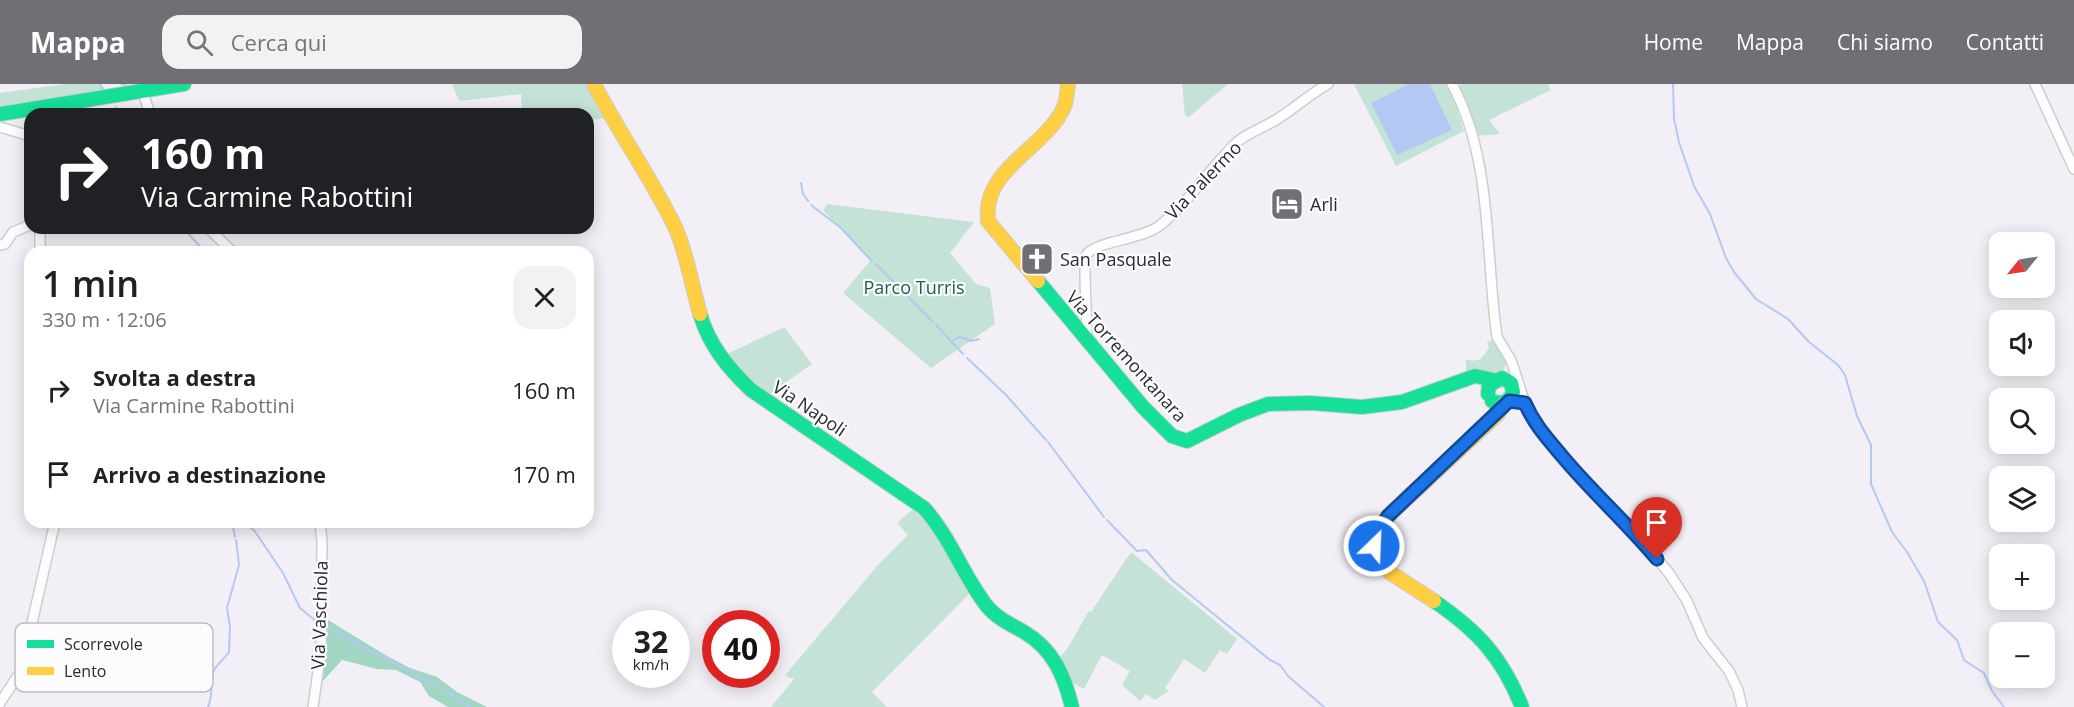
<!DOCTYPE html>
<html lang="it">
<head>
<meta charset="utf-8">
<style>
  :root { --surface:#fff; --page:#f2f2f2; --text:#202124; --muted:#757577; --accent:#716f75 }
  body { margin:0; font-family:"Open Sans",sans-serif; background:var(--page); color:var(--text); height:100vh; display:flex; flex-direction:column; font-size:22px; white-space:nowrap }
  * { box-sizing:border-box; margin:0 }
  p { font-size:20px; color:var(--muted) }
  .icon { flex:none; width:33px; height:33px; fill:none; stroke:currentColor; stroke-width:2; stroke-linecap:round; stroke-linejoin:round }
  .map { position:relative; flex:1; overflow:hidden }
  .side { position:absolute; left:24px; top:162px; width:570px; height:282px; display:flex; flex-direction:column; background:var(--surface); border-radius:18px; box-shadow:0 3px 15px #0003 }
  .side>* { flex:none }
  .banner { position:absolute; left:24px; top:24px; width:570px; height:126px; border-radius:18px; box-shadow:0 3px 15px #0003; background:#202124; color:#fff; overflow:hidden }
  .needle { width:39px; rotate:240deg }
  .buttons { position:absolute; left:1989px; top:148px; display:grid; gap:12px }
  .buttons a { display:grid; place-items:center; width:66px; height:66px; border-radius:12px; background:var(--surface); box-shadow:0 3px 15px #0003; font-size:30px }
  .speed { position:absolute; left:612px; top:526px; display:flex; gap:12px; font-size:30px; font-weight:700; text-align:center }
  .speed>* { display:grid; place-content:center; width:78px; height:78px; border-radius:50%; background:var(--surface); box-shadow:0 3px 15px #0003; line-height:1 }
  .speed small { font-size:15px; font-weight:400 }
  .speed .limit { border:9px solid #d22; background:#fff; color:#111 }
  .pin { position:absolute; display:grid; place-items:center; width:51px; height:51px; color:#fff; margin:-62px -26px; border-radius:50% 50% 50% 0; rotate:-45deg; box-shadow:0 0 6px #0007 }
  .pin .icon { rotate:45deg }
  .me { position:absolute; width:66px; margin:-33px; rotate:24deg; stroke-linejoin:round; filter:drop-shadow(0 0 4px #0008) }
  .turn { display:flex; align-items:center; gap:21px; height:126px; padding:0 18px; font-size:27px }
  .turn .icon { width:78px; height:78px; stroke-width:2.5 }
  .turn b { display:block; font-size:42px; line-height:51px }
  .round { display:grid; place-items:center; flex:none; width:63px; height:63px; border-radius:18px; background:var(--page) }
  .summary { display:flex; align-items:center; justify-content:space-between; height:102px; padding:0 18px }
  h1 { font-size:36px; font-weight:600; line-height:45px }
  ul { padding:0; list-style:none }
  li { display:flex; align-items:center; gap:18px; height:84px; padding:0 18px }
  li div { flex:1 }
  li b { display:block; font-size:22px }
  li em { font-style:normal }
  header { display:flex; align-items:center; gap:36px; box-sizing:border-box; height:84px; padding:0 30px; background:var(--accent); color:#fff }
  header strong { font-size:28px }
  nav { display:flex; gap:33px; margin-inline-start:auto; font-size:21px }
  .search { width:420px; height:54px; background:var(--page); display:flex; align-items:center; gap:15px; box-sizing:border-box; padding:0 21px; border-radius:18px; color:var(--muted); font-size:22px }
  .map>svg:first-child { display:block }
  .green { fill:#c4e2d6 }
  .forest { fill:#a1d7c2 }
  .water { fill:#b3c9f3 }
  .lines { fill:none; stroke-linecap:round; stroke-linejoin:round }
  .stream { stroke:#b3c9f3; stroke-width:2 }
  .street-casing { stroke:#ceccd1; stroke-width:12 }
  .fast-casing { stroke:#ceccd1; stroke-width:16 }
  .slow-casing { stroke:#ceccd1; stroke-width:16 }
  .street { stroke:#fdfdfe; stroke-width:9 }
  .fast { stroke:#16e098; stroke-width:14 }
  .slow { stroke:#ffcf43; stroke-width:14 }
  .route-casing { stroke:#114b97; stroke-width:15 }
  .route { stroke:#1a73e8; stroke-width:10 }
  .labels { text-anchor:middle; dominant-baseline:central; stroke-width:4.5; stroke-linejoin:round; paint-order:stroke }
  .street-label { font-size:18px; fill:#2c2a2f; stroke:#fcfbfe }
  .poi-label { font-size:18px; fill:#2c2a2f; stroke:#fcfbfe; text-anchor:start }
  .park-label { font-size:18px; fill:#176246; stroke:#fcfbfe }
  .key { fill:#fcfbfe; stroke:#bebcc0; stroke-width:1.5 }
  .key-label { font-size:16px; fill:#2c2a2f }
</style>
</head>
<body>
<header>
<strong>Mappa</strong>
<div class="search"><svg class="icon" aria-label="search" viewBox="0 0 24 24"><circle cx="10" cy="10" r="6"/><path d="M15 15l6 6"/></svg>Cerca qui</div>
<nav><a>Home</a><a>Mappa</a><a>Chi siamo</a><a>Contatti</a></nav>
</header>
<div class="map">
<svg width="2074" height="623" viewBox="0 0 2074 623">
  <rect width="100%" height="100%" fill="#f2f0f6"/>
  <!-- green -->
  <path class="green" d="M66,0h33l6,9 -105,14v-14z
    M452,0h140l18,34 -22,2v-6h-66l-1,-20 -62,7z
    M1182,0h46l-39,33 -4,-1z
    M1354,0h91l7,10 12,37 -68,35z
    M1461,0h87l3,6 -62,30 11,14 -24,2 -18,-48z
    M827,120l147,18 -24,31 26,31 14,4 5,36 -64,44 -88,-75 27,-32 -47,-51z
    M784,243l28,37 -47,33 -42,-41z
    M1497,255c6,13 14,20 5,33l-36,2v-15l6,2 9,-2 8,-11 -2,-6z
    M917,422l56,84 -101,102 15,15h-116l23,-28 -9,-3 6,-8 87,-103 30,-30 -11,-12z
    M1131,468l106,87 -10,15 -7,-4 -15,23 -21,-14 -19,29 4,3 -14,9 -9,-6 -6,7 -18,-16 8,-14 -28,-16 -18,34 -11,-6 -14,-25c13,-12 20,-32 30,-47l2,1z"/>
  <!-- forest -->
  <path class="forest" d="M328,536l59,36 23,12 27,9 20,15 30,15h-39l-19,-11 -9,-14 -24,-12 -19,-1 -35,-9 -19,21z"/>
  <!-- water -->
  <path class="water" d="M1409,0h21l22,46 -55,25 -26,-52z"/>
  <g class="lines">
    <!-- stream -->
    <path class="stream" d="M100,0l5,8
      M121,0l5,1
      M1673,0l1,35 5,23 15,44 16,28 16,44 8,14 22,27 32,20 21,23 29,23 7,10 12,41 14,29v39l21,48 15,20 17,29 14,41 19,18 7,20 20,13 8,18 12,16
      M116,23l5,7
      M801,99l2,11 5,7
      M811,121l30,23 31,33
      M183,144l22,24
      M876,180l57,58
      M936,241l27,29
      M952,257l7,-4 13,4 7,-2
      M967,274l39,37 40,45
      M1048,358l56,75
      M1107,436l30,31 9,-1 26,30 98,80 10,5 8,11 36,31
      M232,438l3,15
      M242,438l12,8 29,43 17,35 17,14
      M328,544l111,59 30,20
      M208,623c6,-14 2,-26 5,-35 4,-8 11,-13 16,-20l1,-25 -3,-19 12,-43 -3,-25"/>
    <!-- street casing -->
    <g class="street-casing">
      <path id="street" d="M1452,0c41,76 33,169 45,253l14,23 14,43 11,23 55,64 43,42 35,41 18,28 16,37 26,33 9,19 4,17
        M2035,0l39,85
        M143,8l7,22
        M0,43l30,9
        M208,144l25,24
        M0,161l5,-1 8,-12 17,-7
        M40,168v-24
        M1087,256c1,-15 -5,-79 0,-86 11,-13 55,-15 72,-28 30,-23 50,-57 77,-83 12,-11 30,-16 43,-25 17,-11 31,-24 49,-34
        M0,619l21,-32 34,-149
        M313,623l8,-57 1,-108 -2,-20"/>
    </g>
    <!-- fast casing -->
    <g class="fast-casing">
      <path id="fast" d="M0,30l184,-30
        M1038,197l105,126 29,29 15,5 52,-26 29,-11 43,-1 51,4 40,-5 73,-26 19,4
        M700,230c9,31 28,54 51,76l173,118c26,29 39,67 62,97 10,13 24,19 38,27 29,17 40,43 48,75
        M1488,310l1,-9 13,-7 9,5 2,9c-4,10 -11,13 -21,9
        M1434,517c44,30 68,56 88,106"/>
    </g>
    <!-- slow casing -->
    <g class="slow-casing">
      <path id="slow" d="M594,0c25,49 58,95 82,145 11,26 16,57 24,85
        M1038,197l-50,-60c0,-6 -1,-13 1,-19 7,-37 59,-59 75,-95 3,-7 3,-16 4,-23
        M1434,517l-45,-29 -11,-15 -2,-19 12,-22 109,-101 8,-12"/>
    </g>
    <!-- street -->
    <use href="#street" class="street"/>
    <!-- fast -->
    <use href="#fast" class="fast"/>
    <!-- slow -->
    <use href="#slow" class="slow"/>
  </g>
  <g class="lines">
    <!-- route casing -->
    <g class="route-casing">
      <path id="route" d="M1374,462l1,-10 13,-20 121,-115 16,2c9,21 22,35 37,53 30,36 65,67 95,103"/>
    </g>
    <!-- route -->
    <use href="#route" class="route"/>
  </g>
  <!-- icons -->
  <defs>
    <g id="hotel-square" transform="scale(1.725)"><rect x="-9" y="-9" width="18" height="18" rx="4" fill="#716f75" stroke="#fcfbfe"/><path d="M-6-4.5h1.5V1H6V5H4.5V3h-9V5H-6ZM-4 0a1.8 1.8 0 1 1 3.6 0ZM.5 0V-2.5h3Q6-2.5 6 0Z" fill="#fff"/></g>
    <g id="church-square" transform="scale(1.725)"><rect x="-9" y="-9" width="18" height="18" rx="4" fill="#716f75" stroke="#fcfbfe"/><path d="M-1.2-6h2.4v3.5h3.3v2.4h-3.3V6h-2.4V-.1h-3.3v-2.4h3.3Z" fill="#fff"/></g>
  </defs>
  <g fill-rule="evenodd">
    <use href="#hotel-square" x="1287" y="120"/>
    <use href="#church-square" x="1037" y="175"/>
  </g>
  <g class="labels">
    <!-- street labels -->
    <g class="street-label">
      <text transform="translate(1203 96) rotate(-46)">Via Palermo</text>
      <text transform="translate(1127 272) rotate(48)">Via Torremontanara</text>
      <text transform="translate(810 324) rotate(34)">Via Napoli</text>
      <text transform="translate(319 531) rotate(-88)">Via Vaschiola</text>
    </g>
    <!-- poi labels -->
    <g class="poi-label">
      <text x="1310" y="120">Arli</text>
      <text x="1060" y="175">San Pasquale</text>
    </g>
    <!-- park labels -->
    <g class="park-label">
      <text x="914" y="203">Parco Turris</text>
    </g>
  </g>
  <!-- legend -->
  <rect x="15" y="539" width="198" height="69" rx="9" class="key"/>
  <rect x="27" y="556" width="27" height="8" fill="#16e098"/>
  <rect x="27" y="583" width="27" height="8" fill="#ffcf43"/>
  <g class="key-label">
    <text x="64" y="566">Scorrevole</text>
    <text x="64" y="593">Lento</text>
  </g>
</svg>
<div class="buttons">
<a><svg class="needle" viewBox="-14 -14 28 28"><path d="M0-13l5 13h-10z" fill="#e53935"/><path d="M0 13l5-13h-10z" fill="#757577"/></svg></a>
<a><svg class="icon" aria-label="sound" viewBox="0 0 24 24"><path d="M4 9h4l5-4v14l-5-4H4zM17 9q2 3 0 6"/></svg></a>
<a><svg class="icon" aria-label="search" viewBox="0 0 24 24"><circle cx="10" cy="10" r="6"/><path d="M15 15l6 6"/></svg></a>
<a><svg class="icon" aria-label="layers" viewBox="0 0 24 24"><path d="M12 4l9 5-9 5-9-5zM3 14l9 5 9-5"/></svg></a>
<a>+</a>
<a>−</a>
</div>
<div class="speed"><div>32<small>km/h</small></div><div class="limit">40</div></div>
<div class="pin" style="left:1657px;top:475px;background:#d93025"><svg class="icon" aria-label="arrive" viewBox="0 0 24 24"><path d="M6 21V4h12l-3 4 3 4H6"/></svg></div>
<svg class="me" style="left:1374px;top:462px" viewBox="-20 -20 40 40"><circle r="17" fill="#1a73e8" stroke="#fff" stroke-width="3"/><path d="M0-11L8 9 0 5-8 9z" fill="#fff"/></svg>
<div class="banner">
<div class="turn"><svg class="icon" aria-label="right" viewBox="0 0 24 24"><path d="M7 20v-9h11M14 6l5 5-5 5"/></svg><div><b>160 m</b>Via Carmine Rabottini</div></div>
</div>
<section class="side">
<div class="summary"><div><h1>1 min</h1><p>330 m · 12:06</p></div><a class="round"><svg class="icon" aria-label="close" viewBox="0 0 24 24"><path d="M6 6l12 12M18 6L6 18"/></svg></a></div>
<ul>
<li><svg class="icon" aria-label="right" viewBox="0 0 24 24"><path d="M7 20v-9h11M14 6l5 5-5 5"/></svg><div><b>Svolta a destra</b><p>Via Carmine Rabottini</p></div><em>160 m</em></li>
<li><svg class="icon" aria-label="arrive" viewBox="0 0 24 24"><path d="M6 21V4h12l-3 4 3 4H6"/></svg><div><b>Arrivo a destinazione</b></div><em>170 m</em></li>
</ul>
</section>
</div>
</body>
</html>
